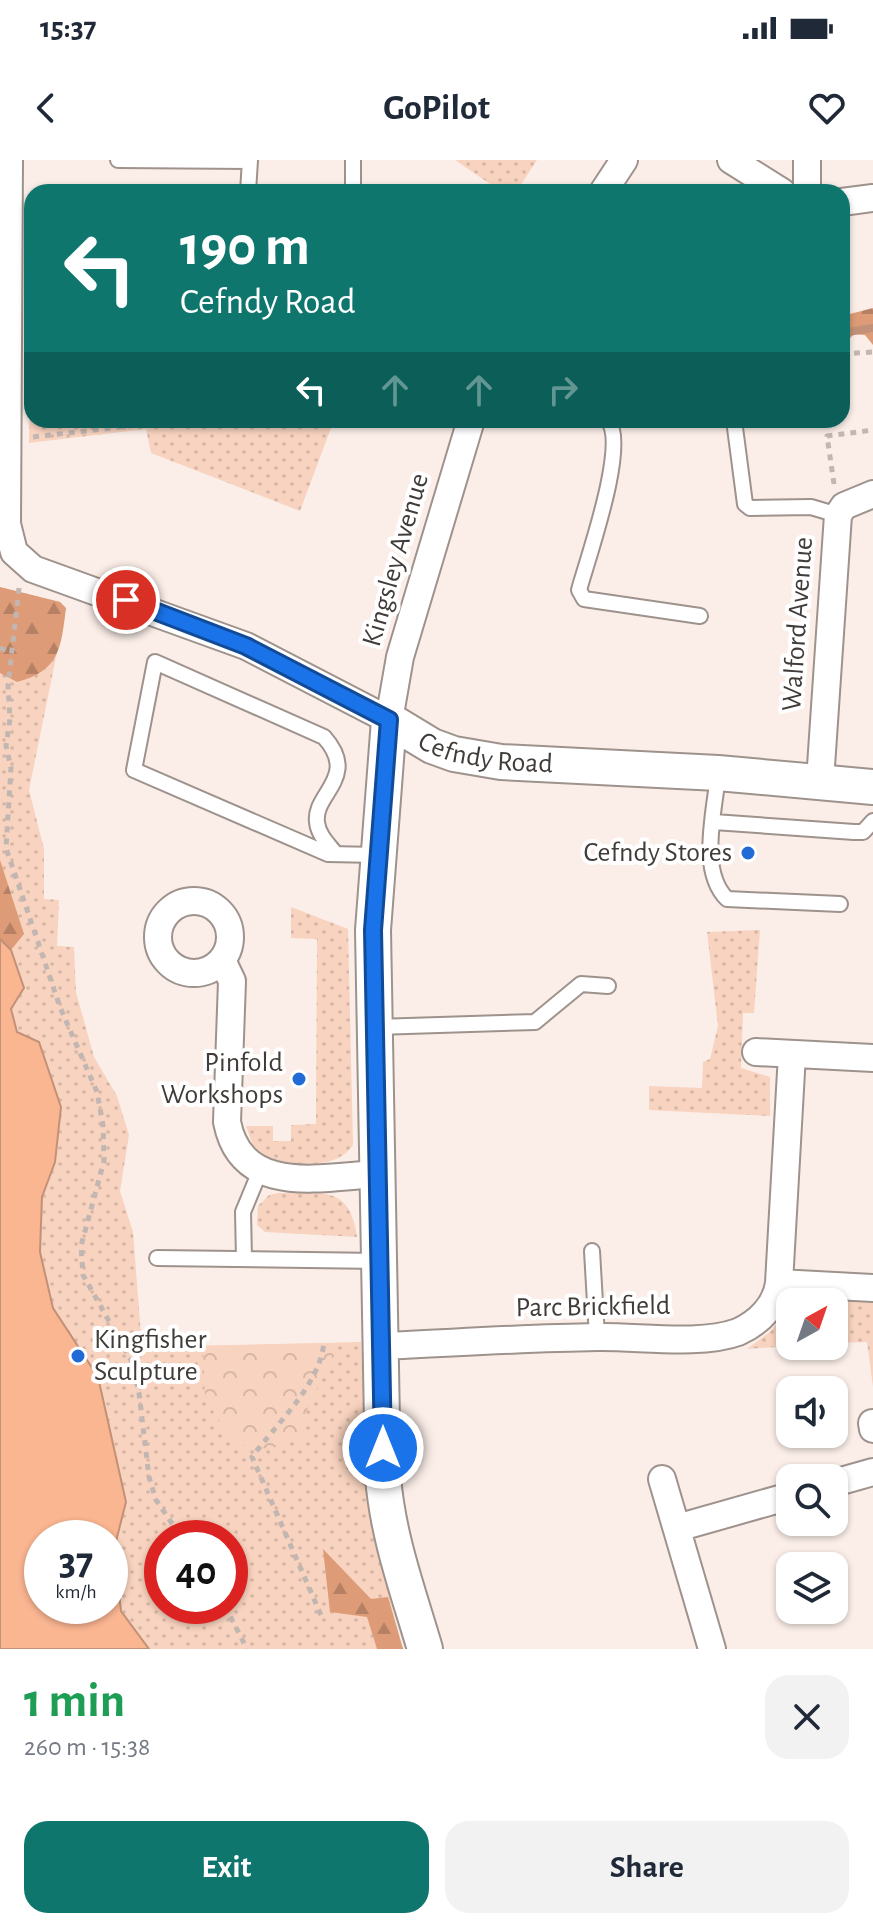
<!DOCTYPE html>
<html lang="en">
<head>
<meta charset="utf-8">
<style>
  :root { --surface:#fff; --page:#f2f2f3; --text:#1f2937; --muted:#747a83; --accent:#0f766e }
  body { margin:0; font-family:"Alegreya Sans",sans-serif; background:var(--page); color:var(--text); height:100vh; display:flex; flex-direction:column; font-size:30px; white-space:nowrap }
  * { box-sizing:border-box; margin:0 }
  p { font-size:26px; color:var(--muted) }
  .icon { flex:none; width:44px; height:44px; fill:none; stroke:currentColor; stroke-width:2; stroke-linecap:round; stroke-linejoin:round }
  .map { position:relative; height:1489px; overflow:hidden }
  .sheet { display:flex; flex-direction:column; background:var(--surface); flex:1 }
  .sheet>* { flex:none }
  .banner { position:absolute; left:24px; top:24px; width:826px; height:244px; border-radius:24px; box-shadow:0 2px 6px #0004; background:#0f766e; color:#fff; overflow:hidden }
  .needle { width:52px; rotate:40deg }
  .controls { position:absolute; left:776px; top:1128px; display:grid; gap:16px }
  .controls a { display:grid; place-items:center; width:72px; height:72px; border-radius:16px; background:var(--surface); box-shadow:0 2px 6px #0004; font-size:40px }
  .speed { position:absolute; left:24px; top:1360px; display:flex; gap:16px; font-size:40px; font-weight:700; text-align:center }
  .speed>* { display:grid; place-content:center; width:104px; height:104px; border-radius:50%; background:var(--surface); box-shadow:0 2px 6px #0004; line-height:1 }
  .speed small { font-size:20px; font-weight:400 }
  .speed .limit { border:12px solid #d22; background:#fff; color:#111 }
  .pin { position:absolute; display:grid; place-items:center; width:68px; height:68px; color:#fff; margin:-34px; border:4px solid #fff; border-radius:50%; box-shadow:0 2px 8px #0007 }
  .me { position:absolute; width:88px; margin:-44px; rotate:0deg; stroke-linejoin:round; filter:drop-shadow(0 0 6px #0008) }
  .turn { display:flex; align-items:center; gap:28px; height:168px; padding:0 24px; font-size:36px }
  .turn .icon { width:104px; height:104px; stroke-width:2.5 }
  .turn b { display:block; font-size:56px; line-height:68px }
  .lanes { display:flex; align-items:center; height:76px; padding:0 24px; background:#0003; justify-content:center; gap:40px; direction:ltr }
  .lanes .off { opacity:.35 }
  .round { display:grid; place-items:center; flex:none; width:84px; height:84px; border-radius:24px; background:var(--page) }
  .head { display:flex; align-items:center; justify-content:space-between; height:136px; padding:0 24px }
  h1 { font-size:48px; font-weight:600; line-height:60px; color:#1e9e55 }
  .button { display:flex; gap:16px; margin-top:auto; padding:16px 24px }
  .button a { flex:1; height:92px; border-radius:24px; background:var(--accent); color:#fff; font-size:32px; font-weight:600; line-height:92px; text-align:center }
  .button a+a { background:var(--page); color:var(--text) }
  .status { display:flex; justify-content:space-between; align-items:center; height:56px; padding:0 40px; background:var(--surface); direction:ltr }
  .status svg { height:22px; fill:currentColor }
  header { display:flex; justify-content:space-between; align-items:center; height:104px; padding:0 24px; background:var(--surface); font-size:36px; font-weight:600 }
  .map>svg:first-child { display:block }
  .grass { fill:url(#grass-dots); fill-rule:evenodd }
  .forest { fill:url(#forest-firs) }
  .park { fill:url(#park-crowns) }
  .water { fill:#fab591; stroke:#c29177; stroke-width:2; fill-rule:evenodd }
  .lines { fill:none; stroke-linecap:round; stroke-linejoin:round }
  .stream { stroke:#c29177; stroke-width:8 }
  .service-casing { stroke:#9e928d; stroke-width:18 }
  .minor-casing { stroke:#9e928d; stroke-width:30 }
  .tertiary-casing { stroke:#9e928d; stroke-width:38 }
  .path { stroke:#c1b6b1; stroke-width:5; stroke-dasharray:6 6; stroke-linecap:butt }
  .service { stroke:#fff; stroke-width:14 }
  .minor { stroke:#fff; stroke-width:26 }
  .tertiary { stroke:#fff; stroke-width:34 }
  .route-casing { stroke:#114b97; stroke-width:20 }
  .route { stroke:#1a73e8; stroke-width:14 }
  .poi-dot { fill:#226bd6; stroke:#fff; stroke-width:3 }
  .labels { text-anchor:middle; dominant-baseline:central; stroke-width:8; stroke-linejoin:round; paint-order:stroke }
  .street-label { font-size:28px; fill:#413c39; stroke:#fff }
  .poi-label { font-size:28px; fill:#413c39; stroke:#fff; text-anchor:end }
</style>
</head>
<body>
<div class="status"><b>15:37</b><svg viewBox="0 0 49 12"><path d="M0 12V9h3v3zM5 12V6h3v6zM10 12V3h3v9zM15 12V0h3v12zM26 1h20v11H26zM47 4h2v5h-2z"/></svg></div>
<header><svg class="icon" aria-label="back" viewBox="0 0 24 24"><path d="M15 5l-7 7 7 7"/></svg>GoPilot<svg class="icon" aria-label="heart" viewBox="0 0 24 24"><path d="M12 20l-8-8c-3-5 5-10 8-4 3-6 11-1 8 4z"/></svg></header>
<div class="map">
<svg width="873" height="1489" viewBox="0 0 873 1489">
  <defs>
    <pattern id="grass-dots" width="8" height="8" patternUnits="userSpaceOnUse" patternTransform="scale(2)"><rect width="8" height="8" fill="#f8d3bf"/><path d="M2 2h.1M6 6h.1" fill="none" stroke="#d6b6a5" stroke-width="1.8" stroke-linecap="round"/></pattern>
    <pattern id="forest-firs" width="22" height="20" patternUnits="userSpaceOnUse" patternTransform="scale(2)"><rect width="22" height="20" fill="#dd9b77"/><path d="M5 1l3.5 6h-7zM16 11l3.5 6h-7z" fill="#b58063"/></pattern>
    <pattern id="park-crowns" width="20" height="18" patternUnits="userSpaceOnUse" patternTransform="scale(2)"><rect width="20" height="18" fill="#f8d3bf"/><path d="M2 6a3 3 0 1 1 6 0M12 15a3 3 0 1 1 6 0" fill="none" stroke="#d6b6a5"/></pattern>
  </defs>
  <rect width="100%" height="100%" fill="#fbeee8"/>
  <!-- grass -->
  <path class="grass" d="M455,0h82l-21,32h-14z
    M30,233l2,27h302l-34,91 -149,-58 -5,-24 -117,14z
    M0,427l60,15 6,6 -37,182 15,59v50l15,1 -2,46 17,1 2,45 18,65 23,39 12,39 -9,56 13,41 9,115 219,-5c4,104 13,207 42,307h-403zM42,1378h68v68h-68zM162,1378h68v68h-68z
    M291,747l57,22 5,216c-18,27 -60,18 -87,14l-12,-10 -8,-23h27v15h18v-16l25,-1 1,-185 -26,-1z
    M760,770l-6,83h-11l-2,55 29,9v39l-121,-6v-24l53,2 1,-26 7,-3 8,-33 -11,-94z
    M278,1033c43,1 72,-9 79,44l-92,-5 -8,-7 1,-19 11,-11z
    M797,1134l76,3v90l-6,-45 -33,1v-41h-41z
    M790,1147l1,39 -44,3 24,-18z"/>
  <!-- forest -->
  <path class="forest" d="M873,148v37l-8,-10 -11,-1 -12,12v-30z
    M0,427l60,15 6,6c-5,39 -6,63 -49,74l-17,-9z
    M0,700l24,74 -13,16h-11z
    M323,1389l48,50 17,-2 15,52h-26l-10,-32 -37,-5z"/>
  <!-- park -->
  <path class="park" d="M336,1183c-7,29 -24,51 -34,79l6,15 -39,12 -35,-5 -29,-46 -2,-52z"/>
  <!-- water -->
  <path class="water" d="M0,779l11,11 13,38 -13,21 6,23 22,10 22,65 -6,55 -13,35 -2,55 13,56 45,69 28,125 -12,47 7,62 28,38h-149zM42,1378h68v68h-68z"/>
  <g class="lines">
    <!-- stream -->
    <path class="stream" d="M842,173l31,-5"/>
    <!-- service casing -->
    <g class="service-casing">
      <path id="service" d="M118,0l132,1
        M353,0v32
        M248,32l2,-32
        M608,260c20,25 -20,137 -29,170l5,9 116,17
        M734,260l11,84 5,4 61,-1 27,8
        M718,614c-3,37 -20,96 9,125l113,5
        M714,662l140,10h9l10,-11
        M336,694c-7,-9 -18,-19 -19,-32 -4,-28 43,-45 7,-85l-169,-75 -21,108 194,84 50,1
        M376,867l159,-5 46,-38 27,2
        M592,1091l5,86
        M157,1098l223,3
        M244,1099l-1,-47 17,-41"/>
    </g>
    <!-- minor casing -->
    <g class="minor-casing">
      <path id="minor" d="M9,0l-2,364 7,28 19,17 213,77 143,74 11,-63 71,-237
        M731,0l51,32
        M603,32l21,-32
        M807,32v-32
        M842,42l31,-4
        M820,621l18,-266 6,-9 29,-12
        M158 777a36 36 0 1 1 72 0a36 36 0 1 1-72 0Z
        M222,800l10,21 -5,141c15,75 94,55 151,52
        M756,892l117,6
        M779,1123l94,5
        M382,1186c71,-3 143,-8 215,-9 41,-1 103,9 141,-5 21,-9 38,-27 41,-49l13,-229
        M872,1263l1,6
        M662,1319l50,170
        M834,1323l39,-11
        M677,1368l113,-32"/>
    </g>
    <!-- tertiary casing -->
    <g class="tertiary-casing">
      <g id="tertiary">
        <path id="s1" d="M425,1489c-17,-58 -37,-111 -42,-172l-10,-547 16,-210 43,26 22,8 47,8 217,11 155,14"/>
      </g>
    </g>
    <!-- path -->
    <path class="path" d="M842,194l31,-2
      M33,277l150,-17
      M834,324l-7,-48 46,-6
      M19,428l-11,98 2,33 -4,27 5,22 -5,80 54,159 37,85 6,33 1,36 -23,85 2,29 48,85 8,33 10,84 7,23 26,38
      M0,488l11,4
      M225,1446l22,43
      M321,1455l-69,-158c25,-34 67,-71 72,-114"/>
    <!-- service -->
    <use href="#service" class="service"/>
    <!-- minor -->
    <use href="#minor" class="minor"/>
    <!-- tertiary -->
    <use href="#tertiary" class="tertiary"/>
  </g>
  <g class="lines">
    <!-- route casing -->
    <g class="route-casing">
      <path id="route" d="M126,440l120,46 143,74 -16,210 10,518"/>
    </g>
    <!-- route -->
    <use href="#route" class="route"/>
  </g>
  <!-- markers -->
  <g class="poi-dot">
    <circle cx="748" cy="693" r="8"/>
    <circle cx="299" cy="919" r="8"/>
    <circle cx="78" cy="1196" r="8"/>
  </g>
  <g class="labels">
    <!-- street labels -->
    <g class="street-label">
      <text transform="translate(396 400) rotate(-74)">Kingsley Avenue</text>
      <text transform="translate(798 464) rotate(-86)">Walford Avenue</text>
      <text stroke="none"><textPath href="#s1" startOffset="1040">Cefndy Road</textPath></text>
      <text transform="translate(593 1147) rotate(-1)">Parc Brickfield</text>
    </g>
    <!-- poi labels -->
    <g class="poi-label">
      <text x="732" y="693">Cefndy Stores</text>
      <text x="283" y="903">Pinfold<tspan x="283" dy="32">Workshops</tspan></text>
      <text x="94" y="1180" text-anchor="start">Kingfisher<tspan x="94" dy="32">Sculpture</tspan></text>
    </g>
  </g>
</svg>
<div class="controls">
<a><svg class="needle" viewBox="-14 -14 28 28"><path d="M0-13l5 13h-10z" fill="#e53935"/><path d="M0 13l5-13h-10z" fill="#747a83"/></svg></a>
<a><svg class="icon" aria-label="sound" viewBox="0 0 24 24"><path d="M4 9h4l5-4v14l-5-4H4zM17 9q2 3 0 6"/></svg></a>
<a><svg class="icon" aria-label="search" viewBox="0 0 24 24"><circle cx="10" cy="10" r="6"/><path d="M15 15l6 6"/></svg></a>
<a><svg class="icon" aria-label="layers" viewBox="0 0 24 24"><path d="M12 4l9 5-9 5-9-5zM3 14l9 5 9-5"/></svg></a>
</div>
<div class="speed"><div>37<small>km/h</small></div><div class="limit">40</div></div>
<div class="pin" style="left:126px;top:440px;background:#d93025"><svg class="icon" aria-label="arrive" viewBox="0 0 24 24"><path d="M6 21V4h12l-3 4 3 4H6"/></svg></div>
<svg class="me" style="left:383px;top:1288px" viewBox="-20 -20 40 40"><circle r="17" fill="#1a73e8" stroke="#fff" stroke-width="3"/><path d="M0-11L8 9 0 5-8 9z" fill="#fff"/></svg>
<div class="banner">
<div class="turn"><svg class="icon" aria-label="left" viewBox="0 0 24 24"><path d="M17 20v-9H6M10 6l-5 5 5 5"/></svg><div><b>190 m</b>Cefndy Road</div></div>
<div class="lanes"><svg class="icon" aria-label="left" viewBox="0 0 24 24"><path d="M17 20v-9H6M10 6l-5 5 5 5"/></svg><svg class="icon off" aria-label="ahead" viewBox="0 0 24 24"><path d="M12 20V5M6 11l6-6 6 6"/></svg><svg class="icon off" aria-label="ahead" viewBox="0 0 24 24"><path d="M12 20V5M6 11l6-6 6 6"/></svg><svg class="icon off" aria-label="right" viewBox="0 0 24 24"><path d="M7 20v-9h11M14 6l5 5-5 5"/></svg></div>
</div>
</div>
<section class="sheet">
<div class="head"><div><h1>1 min</h1><p>260 m · 15:38</p></div><a class="round"><svg class="icon" aria-label="close" viewBox="0 0 24 24"><path d="M6 6l12 12M18 6L6 18"/></svg></a></div>
<div class="button"><a>Exit</a><a>Share</a></div>
</section>
</body>
</html>
